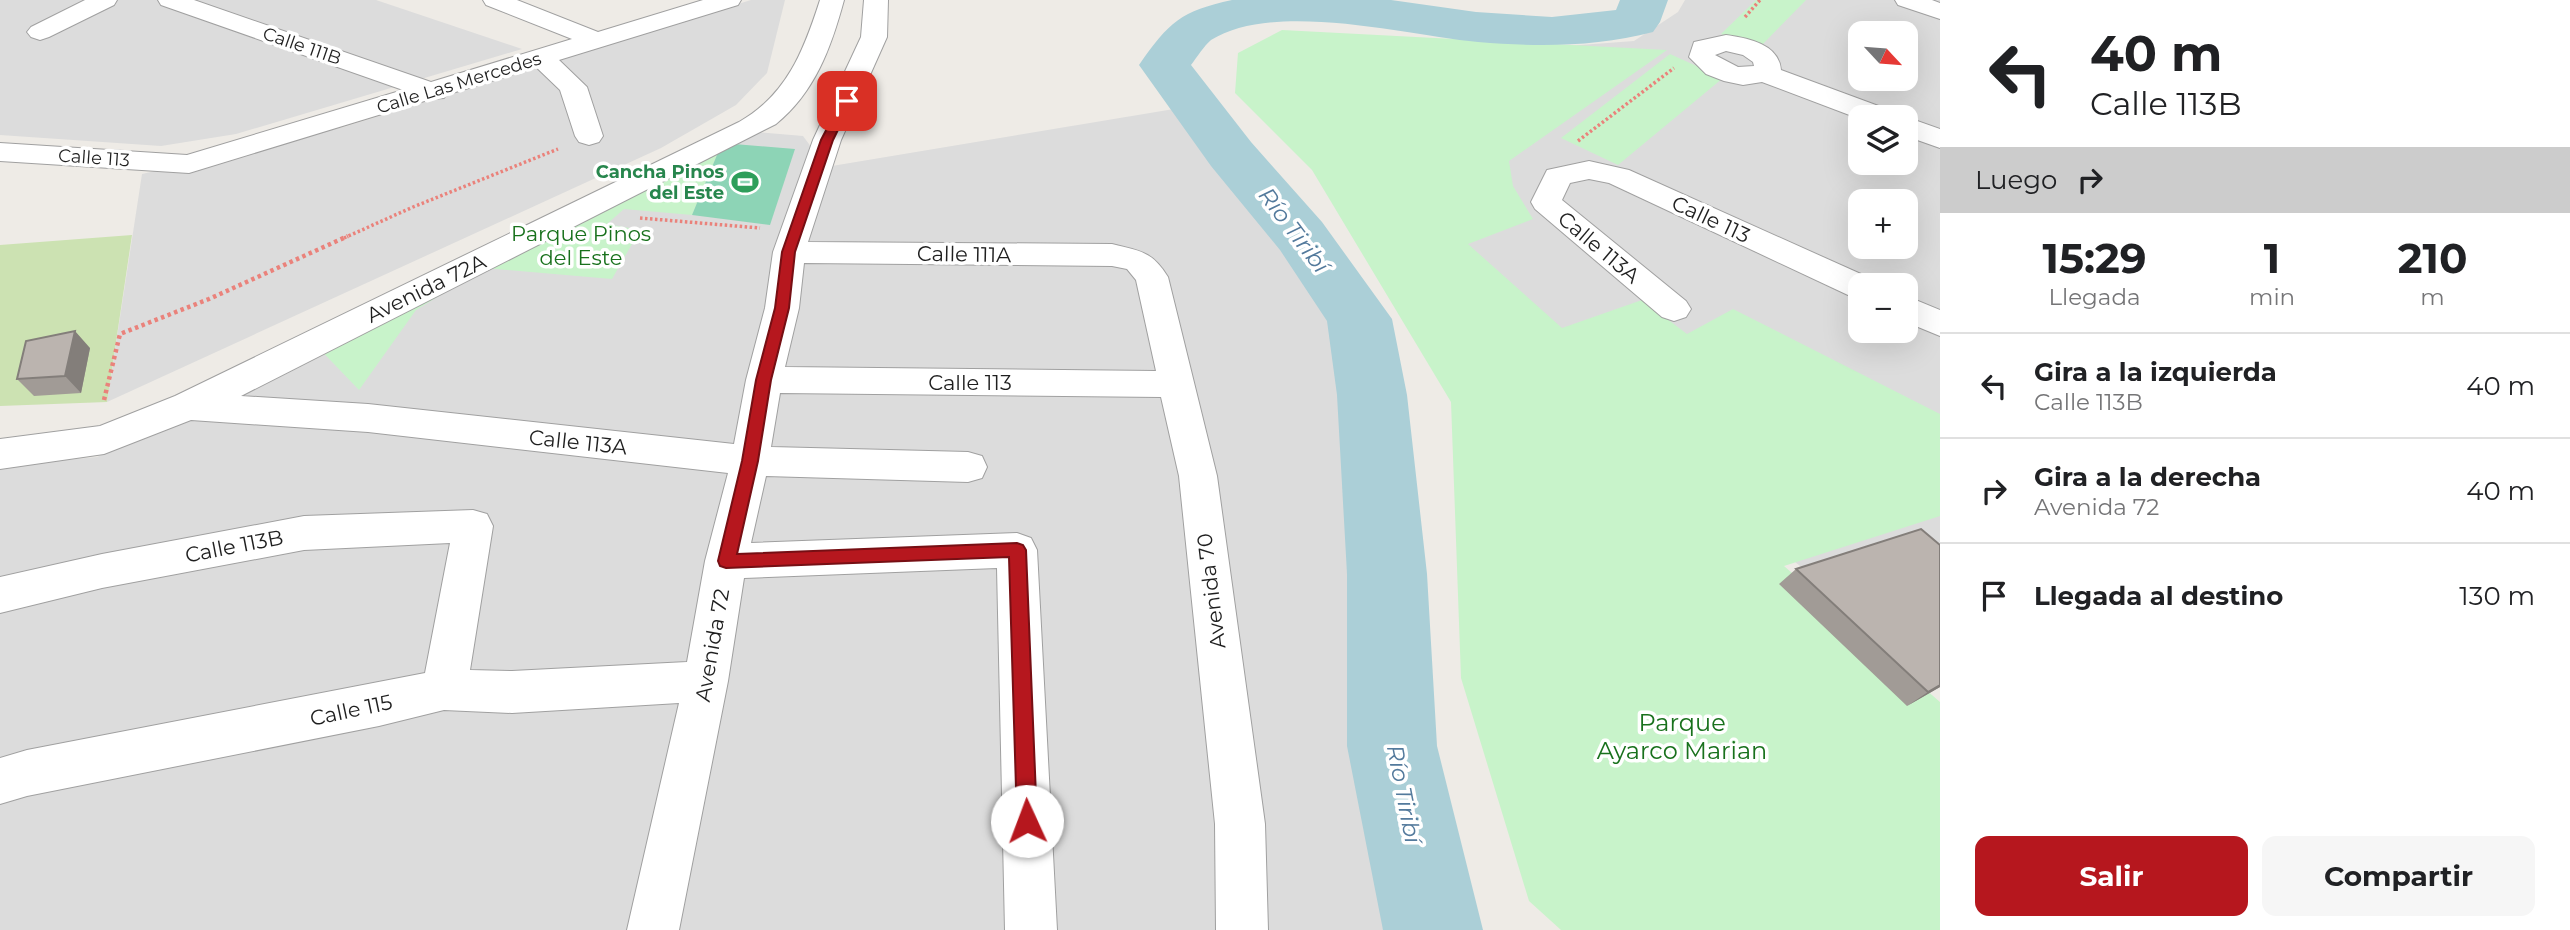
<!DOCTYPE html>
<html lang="es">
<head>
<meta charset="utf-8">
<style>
  :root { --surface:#fff; --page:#f6f6f6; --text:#202124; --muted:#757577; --line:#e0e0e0; --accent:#b6171e }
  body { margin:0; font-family:Montserrat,sans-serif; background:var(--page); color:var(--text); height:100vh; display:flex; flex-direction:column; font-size:26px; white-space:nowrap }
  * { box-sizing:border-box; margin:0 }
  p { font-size:23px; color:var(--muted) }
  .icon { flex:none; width:38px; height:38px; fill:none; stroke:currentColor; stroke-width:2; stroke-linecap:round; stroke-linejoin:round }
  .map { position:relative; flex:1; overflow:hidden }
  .details { display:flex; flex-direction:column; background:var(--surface); width:630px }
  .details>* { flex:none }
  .hud { background:#fff; color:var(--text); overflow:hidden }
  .needle { width:46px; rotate:116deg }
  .tools { position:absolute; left:1848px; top:21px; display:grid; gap:14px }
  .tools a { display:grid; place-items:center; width:70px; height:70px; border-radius:14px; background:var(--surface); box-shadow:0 7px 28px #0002; font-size:35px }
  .pin { position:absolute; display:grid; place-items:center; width:60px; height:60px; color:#fff; margin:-30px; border-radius:14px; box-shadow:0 4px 10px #0006 }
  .me { position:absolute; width:77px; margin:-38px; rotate:358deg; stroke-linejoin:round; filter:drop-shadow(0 0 5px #0008) }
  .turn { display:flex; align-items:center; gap:24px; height:147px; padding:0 35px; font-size:32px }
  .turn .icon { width:91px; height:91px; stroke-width:2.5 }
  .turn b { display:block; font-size:49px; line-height:60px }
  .then { display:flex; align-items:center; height:66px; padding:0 35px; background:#0003; gap:14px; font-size:26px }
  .eta { display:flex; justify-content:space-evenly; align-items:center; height:119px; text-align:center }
  .eta b { font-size:42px; font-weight:700; line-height:49px }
  .primary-button { display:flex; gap:14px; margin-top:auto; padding:14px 35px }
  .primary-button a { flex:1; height:80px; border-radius:14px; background:var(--accent); color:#fff; font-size:28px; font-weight:700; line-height:80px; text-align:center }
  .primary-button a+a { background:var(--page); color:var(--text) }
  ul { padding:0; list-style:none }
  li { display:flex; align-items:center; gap:21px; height:105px; padding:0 35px; border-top:2px solid var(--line) }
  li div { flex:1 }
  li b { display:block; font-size:26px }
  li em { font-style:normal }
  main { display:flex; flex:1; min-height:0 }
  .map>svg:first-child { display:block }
  .residential { fill:#dcdcdc; fill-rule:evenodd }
  .grass { fill:#cce2b2 }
  .park { fill:#c8f3ca }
  .pitch { fill:#8dd4b6 }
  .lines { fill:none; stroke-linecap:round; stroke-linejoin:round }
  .river { fill:#abcfd7; fill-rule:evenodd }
  .minor-casing { stroke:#a0a0a0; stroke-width:2 }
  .path-far1 { stroke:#ea827b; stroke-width:3.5; stroke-dasharray:2.5 2.5; stroke-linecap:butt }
  .path { stroke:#ea827b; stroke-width:4.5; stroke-dasharray:3.5 3.5; stroke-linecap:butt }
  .minor { fill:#fff; fill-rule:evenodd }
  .wall { fill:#a19b96 }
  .shaded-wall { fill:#837e7a }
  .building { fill:#bbb4af; stroke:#837e7a; stroke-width:2 }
  .route { fill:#b6171e; stroke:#760f14; stroke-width:2 }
  .labels { text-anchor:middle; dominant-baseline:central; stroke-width:7; stroke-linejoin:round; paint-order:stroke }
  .far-street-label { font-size:18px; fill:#1f1f1f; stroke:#fff }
  .far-leisure-label { font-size:18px; font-weight:bold; fill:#27864d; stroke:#fff; text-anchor:end }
  .street-label { font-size:21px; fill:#1f1f1f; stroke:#fff }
  .park-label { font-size:21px; fill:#18711c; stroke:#fff }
  .water-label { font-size:23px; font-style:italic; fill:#537a9c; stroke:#fff }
  .near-park-label { font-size:24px; fill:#18711c; stroke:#fff }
</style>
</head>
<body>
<main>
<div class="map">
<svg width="1940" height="930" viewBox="0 0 1940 930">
  <rect width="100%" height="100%" fill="#eeebe6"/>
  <!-- residential -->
  <path class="residential" d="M0,0h376l146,49 -286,85 -75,12 -161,-11z
    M751,0h34l-18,73 -31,32 -75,43 -554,254 35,-228 202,-47z
    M1685,0h255v675l-250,-195 -286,-237 109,-193 121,-9 44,-29zM1860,33h46v46h-46zM1860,117h46v46h-46zM1860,201h46v46h-46zM1860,285h46v46h-46z
    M1180,108l160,218 33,541 29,63h-1402v-464l97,-9 173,-76 485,-249 48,4 23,31z"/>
  <!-- grass -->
  <path class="grass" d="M132,235l-25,167 -107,4v-161z"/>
  <!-- park -->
  <path class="park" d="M1756,0h50l-47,48 -38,-14z
    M1282,30l385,20 -158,111 4,25 20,33 -65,25 94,84 80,-28 45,34 46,-25 207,105v102l-156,50 156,136v228h-379l-32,-29 -68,-223 -10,-276 -139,-232 -77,-77 3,-40z
    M1670,54l53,24 -105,87 -57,-27z
    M722,143l-30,72 -68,-6 -17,15 33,6 -28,49 -127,-11 -69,42 -57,80 -49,-51z"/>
  <!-- pitch -->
  <path class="pitch" d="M722,143l73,6 -25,76 -78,-10z"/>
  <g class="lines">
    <!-- river -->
    <path class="river" d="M1232,0h159l85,12 76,5 64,-7 4,-10h48l-8,22 -7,10c-57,15 -116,15 -175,10 -71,-7 -204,-42 -267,-2 -7,6 -14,17 -20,25l60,77 71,80 70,97 15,76 20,179 10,172 46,184h-100l-36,-184v-172l-10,-179 -10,-74 -47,-71 -69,-84 -72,-101c30,-43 42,-54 93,-65z"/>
    <!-- minor casing -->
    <g class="minor-casing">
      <path id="minor" d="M85,0h32l-3,5 -65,32 -9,3 -9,-3 -4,-5 4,-5z
        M158,0h36l237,82 141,-43 -86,-34 -3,-5h34l81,32 105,-32h38l-3,5 -179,55 28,27 16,49 -4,6 -10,3 -10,-3 -4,-6 -15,-46 -24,-23 -90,28 -2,3 -13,1 -242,74 -189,-12v-18l187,12 216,-65 -242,-85z
        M820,0h24c-13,48 -29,92 -68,124l-535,272 127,8 366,40 12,-64 19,-72 8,-56 40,-112 48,-103 3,-37h24l-1,37 -46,103 -33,102 304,2c28,7 40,7 56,33l49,199 48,348 3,106h-52l-1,-106 -36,-348 -18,-79 -381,-4 -9,54 197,5 14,4 5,11 -5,11 -14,4 -202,-6 -15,67 266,-10 14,5 6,12 20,380h-52l-8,-362 -253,10 -16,103 -49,249h-52l52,-227 -167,10 -68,-3 -65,16 -352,70 -27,8v-46l27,-8 398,-77 25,-130 -146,7 -202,38 -102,25v-36l102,-23 202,-38 169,-6 14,4 6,12 -23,144 42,1 175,-9 18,-101 23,-88 -360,-41 -177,-12 -87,34 -104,15v-30l100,-13 75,-30 564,-274c48,-27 65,-72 81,-122zM804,263l308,3 15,3 9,11 20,91 -371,-4 14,-59z
        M1895,0h37l8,3v16l-42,-14z
        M1726,35c22,3 53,9 55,35l111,41 4,6 -36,2 -98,-37 -19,3 -19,-4 -18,-7 -17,-17 5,-15zM1726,51l17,4 10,7 1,4 -16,1 -23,-12z
        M1906,117l34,12v19l-34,-12z
        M1589,161l40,9 243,109 4,6h-16v13l-12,-3 -239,-112 -20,-4 -19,4 -8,17 124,101 5,8 -5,8 -12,4 -12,-4 -127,-108 -4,-7 16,-32z
        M1906,296l34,14v26l-34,-14z"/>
    </g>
    <!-- path-far1 -->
    <path class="path-far1" d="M1745,17l15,-17
      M1578,141l96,-73
      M640,218l120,10
      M344,238l69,-31 145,-58"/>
    <!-- path -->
    <path class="path" d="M104,400l16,-66 89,-35 139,-63"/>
    <!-- minor -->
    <use href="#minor" class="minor"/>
  </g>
  <!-- wall -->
  <path class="wall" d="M90,348l-9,45 -47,3 -17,-17z
    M1940,545v142l-33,19 -128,-122 17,-15z"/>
  <!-- shaded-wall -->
  <path class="shaded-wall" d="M75,331l15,17 -9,45 -16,-17z
    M1940,685v2l-33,19 21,-14z"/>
  <!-- building -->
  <path class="building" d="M75,331l-10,45 -48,3 9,-38z
    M1921,529l19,16v140l-12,7 -132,-123z"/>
  <!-- route -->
  <path class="route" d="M843,98l9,3 -19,39 -38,112 -6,56 -18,72 -13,81 -21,93 280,-11 6,2 3,5 11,271 -3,7 -7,3 -7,-3 -3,-7 -8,-264 -283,11 -6,-2 -2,-5 24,-100 14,-81 19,-72 7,-56 39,-112z"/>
  <!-- icons -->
  <defs>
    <g id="stadium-bare" transform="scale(2.1)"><path d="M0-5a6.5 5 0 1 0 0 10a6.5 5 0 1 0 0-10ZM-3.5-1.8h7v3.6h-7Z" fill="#2e9e5b" stroke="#fff" stroke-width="2.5" paint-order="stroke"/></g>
  </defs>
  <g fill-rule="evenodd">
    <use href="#stadium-bare" x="745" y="182"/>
  </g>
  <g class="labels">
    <!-- far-street labels -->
    <g class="far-street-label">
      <text transform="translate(302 46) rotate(19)">Calle 111B</text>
      <text transform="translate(459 83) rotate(-17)">Calle Las Mercedes</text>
      <text transform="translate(94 158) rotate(4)">Calle 113</text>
    </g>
    <!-- far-leisure labels -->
    <g class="far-leisure-label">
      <text x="724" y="172">Cancha Pinos<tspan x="724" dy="21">del Este</tspan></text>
    </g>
    <!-- street labels -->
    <g class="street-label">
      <text transform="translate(1711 219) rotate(25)">Calle 113</text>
      <text transform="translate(1599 247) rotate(40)">Calle 113A</text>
      <text transform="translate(964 254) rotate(1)">Calle 111A</text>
      <text transform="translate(426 288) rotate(-26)">Avenida 72A</text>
      <text x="970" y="382">Calle 113</text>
      <text transform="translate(578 442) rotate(6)">Calle 113A</text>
      <text transform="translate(234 546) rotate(-11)">Calle 113B</text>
      <text transform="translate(1211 591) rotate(-97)">Avenida 70</text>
      <text transform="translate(712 645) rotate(-80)">Avenida 72</text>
      <text transform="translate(351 710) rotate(-12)">Calle 115</text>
    </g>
    <!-- park labels -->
    <g class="park-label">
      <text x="581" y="233">Parque Pinos<tspan x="581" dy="24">del Este</tspan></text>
    </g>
    <!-- water labels -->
    <g class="water-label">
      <text transform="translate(1294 230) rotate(53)">Río Tiribí</text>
      <text transform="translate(1404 794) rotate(79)">Río Tiribí</text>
    </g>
    <!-- near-park labels -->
    <g class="near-park-label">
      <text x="1682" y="722">Parque<tspan x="1682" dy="28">Ayarco Marian</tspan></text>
    </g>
  </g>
</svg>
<div class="tools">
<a><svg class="needle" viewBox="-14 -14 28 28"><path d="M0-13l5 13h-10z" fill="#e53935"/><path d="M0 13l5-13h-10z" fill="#757577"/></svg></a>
<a><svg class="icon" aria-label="layers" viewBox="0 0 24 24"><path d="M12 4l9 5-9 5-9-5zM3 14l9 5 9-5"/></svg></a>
<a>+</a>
<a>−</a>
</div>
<div class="pin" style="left:847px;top:101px;background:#d93025"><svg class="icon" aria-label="arrive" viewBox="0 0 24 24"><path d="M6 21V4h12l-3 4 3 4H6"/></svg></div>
<svg class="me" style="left:1027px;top:821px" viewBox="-20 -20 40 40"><circle r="19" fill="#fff"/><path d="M0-13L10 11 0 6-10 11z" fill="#b6171e"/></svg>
</div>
<section class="details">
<div class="hud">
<div class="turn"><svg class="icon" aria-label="left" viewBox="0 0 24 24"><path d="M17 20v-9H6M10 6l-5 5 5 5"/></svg><div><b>40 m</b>Calle 113B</div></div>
<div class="then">Luego<svg class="icon" aria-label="right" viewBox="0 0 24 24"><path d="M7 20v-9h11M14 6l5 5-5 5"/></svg></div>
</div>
<div class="eta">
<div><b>15:29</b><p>Llegada</p></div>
<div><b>1</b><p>min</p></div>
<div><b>210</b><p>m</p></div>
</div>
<ul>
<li><svg class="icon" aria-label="left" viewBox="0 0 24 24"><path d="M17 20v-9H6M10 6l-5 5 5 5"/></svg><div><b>Gira a la izquierda</b><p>Calle 113B</p></div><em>40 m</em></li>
<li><svg class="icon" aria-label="right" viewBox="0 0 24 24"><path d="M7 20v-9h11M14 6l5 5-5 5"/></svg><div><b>Gira a la derecha</b><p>Avenida 72</p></div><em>40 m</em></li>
<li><svg class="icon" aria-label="arrive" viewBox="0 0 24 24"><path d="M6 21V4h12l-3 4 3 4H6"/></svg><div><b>Llegada al destino</b></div><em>130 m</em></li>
</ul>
<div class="primary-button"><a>Salir</a><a>Compartir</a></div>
</section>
</main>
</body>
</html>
